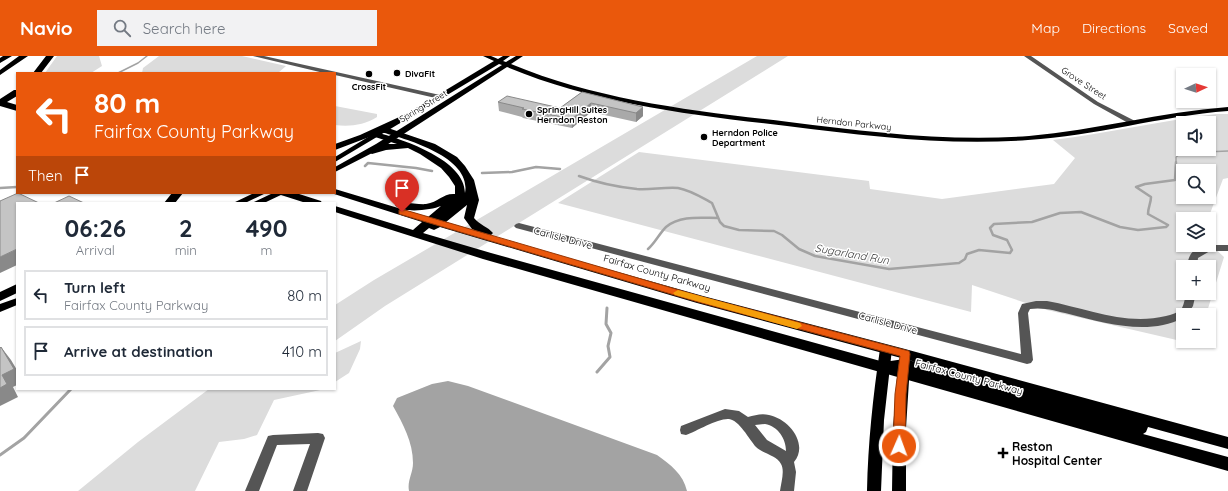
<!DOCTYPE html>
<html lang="en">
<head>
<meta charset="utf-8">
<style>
  :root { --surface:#fff; --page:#f2f2f3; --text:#1f2937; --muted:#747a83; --line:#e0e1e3; --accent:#ea580c }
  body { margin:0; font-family:Quicksand,sans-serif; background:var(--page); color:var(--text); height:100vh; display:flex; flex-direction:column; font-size:15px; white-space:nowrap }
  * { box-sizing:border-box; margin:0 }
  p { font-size:13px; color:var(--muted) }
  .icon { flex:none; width:22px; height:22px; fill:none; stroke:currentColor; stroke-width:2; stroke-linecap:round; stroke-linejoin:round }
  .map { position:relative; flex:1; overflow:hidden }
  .drawer { position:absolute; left:16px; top:146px; width:320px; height:188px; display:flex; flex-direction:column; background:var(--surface); border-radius:0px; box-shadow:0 1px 3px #0004 }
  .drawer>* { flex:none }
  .banner { position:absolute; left:16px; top:16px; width:320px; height:122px; border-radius:0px; box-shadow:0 1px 3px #0004; background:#ea580c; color:#fff; overflow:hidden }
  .needle { width:26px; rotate:86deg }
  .controls { position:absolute; left:1176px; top:12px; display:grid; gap:8px }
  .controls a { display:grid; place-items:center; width:40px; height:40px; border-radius:0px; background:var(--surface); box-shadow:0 1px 3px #0004; font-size:20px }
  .pin { position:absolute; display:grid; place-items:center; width:34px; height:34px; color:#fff; margin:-41px -17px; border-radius:50% 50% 50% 0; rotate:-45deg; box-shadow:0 0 4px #0007 }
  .pin .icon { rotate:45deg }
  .me { position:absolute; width:44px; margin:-22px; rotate:2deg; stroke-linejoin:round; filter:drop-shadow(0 0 3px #0008) }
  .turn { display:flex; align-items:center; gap:14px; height:84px; padding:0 12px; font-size:18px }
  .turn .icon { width:52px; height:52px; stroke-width:2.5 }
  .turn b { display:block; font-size:28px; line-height:34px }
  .then { display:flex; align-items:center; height:38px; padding:0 12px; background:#0003; gap:8px; font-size:15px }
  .eta { display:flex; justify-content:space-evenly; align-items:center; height:68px; text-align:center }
  .eta b { font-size:24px; font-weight:800; line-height:28px }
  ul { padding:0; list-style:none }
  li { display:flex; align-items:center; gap:12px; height:50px; margin:0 8px 6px; padding:0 4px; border:2px solid var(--line); border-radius:0px }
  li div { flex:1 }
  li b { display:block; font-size:15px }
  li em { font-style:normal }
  header { display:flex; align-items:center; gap:24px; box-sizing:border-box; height:56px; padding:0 20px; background:var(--accent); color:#fff }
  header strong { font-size:19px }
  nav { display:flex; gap:22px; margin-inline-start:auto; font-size:14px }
  .search { width:280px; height:36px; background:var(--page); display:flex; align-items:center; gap:10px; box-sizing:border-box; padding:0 14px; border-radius:0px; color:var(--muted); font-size:15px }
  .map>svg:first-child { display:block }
  .green { fill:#dcdcdc; fill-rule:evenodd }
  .water { fill:#a3a3a3 }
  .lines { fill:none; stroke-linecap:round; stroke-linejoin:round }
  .stream-far2 { stroke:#a3a3a3; stroke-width:1.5 }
  .stream-far1 { stroke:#a3a3a3; stroke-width:2.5 }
  .stream { stroke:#a3a3a3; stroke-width:3 }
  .minor { fill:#555; fill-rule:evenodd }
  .major { fill:#000; fill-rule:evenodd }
  .highway { fill:#000; fill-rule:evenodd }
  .wall { fill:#a9a9a9 }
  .shaded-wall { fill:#898989 }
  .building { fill:#c4c4c4; stroke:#898989 }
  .route { fill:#ea580c; stroke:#983908 }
  .slow { fill:#f59e0b }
  .poi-dot { fill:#000; stroke:#fff; stroke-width:1.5 }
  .labels { text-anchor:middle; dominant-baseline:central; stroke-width:3; stroke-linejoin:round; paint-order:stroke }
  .far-poi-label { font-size:9px; font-weight:bold; fill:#000; stroke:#fff; text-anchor:start }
  .far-street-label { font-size:9px; fill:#000; stroke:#fff }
  .street-label { font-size:10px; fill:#000; stroke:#fff }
  .water-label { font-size:11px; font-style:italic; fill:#444; stroke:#fff }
  .near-poi-label { font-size:12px; font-weight:bold; fill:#000; stroke:#fff; text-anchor:start }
</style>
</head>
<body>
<header>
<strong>Navio</strong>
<div class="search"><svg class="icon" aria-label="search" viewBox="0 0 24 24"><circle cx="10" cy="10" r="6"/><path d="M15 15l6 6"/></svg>Search here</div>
<nav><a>Map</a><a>Directions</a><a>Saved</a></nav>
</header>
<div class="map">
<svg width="1228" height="435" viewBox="0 0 1228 435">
  <rect width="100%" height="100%" fill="#fff"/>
  <!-- green -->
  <path class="green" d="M57,0h42l3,10 -11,7h-46z
    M159,0h83l44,10 -8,7h-136l1,-5z
    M757,0h31l-403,250 -50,35v-36l39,-25z
    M335,50l42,8v3c-13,8 -27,10 -42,8z
    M1216,58h12v64l-5,1 -15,40h-25v26h26v-2l15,14 -18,58h-23v26h14l-3,3 -147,-34 -75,-25 -1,27 -413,-109 81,-51 230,29 1,8 72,10 112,-15 21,-26 -22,-18c55,-7 108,-19 163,-26zM1183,67h26v26h-26zM1183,115h26v26h-26zM1183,211h26v26h-26z
    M361,285l-1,8 -11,24 -14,9v-29z
    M209,333h116l-51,11 -17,35 -13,4 -25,3 -24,49h-117l60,-49z"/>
  <!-- water -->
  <path class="water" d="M448,325l20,5 189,69c14,10 26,19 30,36h-278c-2,-10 4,-18 4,-28 0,-21 -10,-39 -20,-57l4,-8 35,-14z"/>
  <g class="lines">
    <!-- stream-far2 -->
    <path class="stream-far2" d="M118,17l20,-10 9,-7
      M368,107h1
      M1176,107v-6l6,-4 46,-2"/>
    <!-- stream-far1 -->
    <path class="stream-far1" d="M365,110l3,-3 48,5 16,3
      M482,117l30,-1 24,-5 24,2
      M579,120c19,7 38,11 58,13 13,1 27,-2 41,-1 12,2 23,9 34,15l8,19 4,4 15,4 35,1 8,4 17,14 16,7 74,13 70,-6 6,-4 2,-5 12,-4 31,3 2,-3 -5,-10 -14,-5 -3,-7 4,-4 38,-2 28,-9 21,-1 39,15 18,3 28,-3 2,-2 -20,-11c0,-7 3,-11 3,-17l-15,-10 9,-3 30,-4 1,-18
      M0,132l17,-1
      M648,193c7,-6 11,-15 18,-22 14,-12 35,-9 52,-9"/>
    <!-- stream -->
    <path class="stream" d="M597,316l13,-15 -2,-11 3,-13 -5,-9 1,-16
      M0,399l24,-17 47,-49"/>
    <!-- minor -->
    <path class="minor" d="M253,0h11l176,39 3,2 -3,2 -105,-24v-2h-11z
      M1024,0h7l67,46 39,20 -1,2h-6l-36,-20z
      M519,167l502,131 -3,-41 4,-9 14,-3h11c39,7 78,25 119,15 5,-1 12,-3 16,-8 2,-4 3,-10 4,-15h10l-3,13 -6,9h-4v3c-35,18 -78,5 -114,-4 -13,-3 -25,-7 -39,-5l-2,4 5,47 -2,3 -4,1 -511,-136 -2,-2 2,-2z
      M1209,189h19v6h-18l-12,7 -1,9h-10c2,-16 7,-18 22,-22z
      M725,353l14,2 9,6c7,-2 14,-4 21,-2 20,4 40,29 25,47l2,10 -2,19h-14c1,-8 5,-20 1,-27 -4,-9 -18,-10 -25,-17 -7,-8 -17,-27 -27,-28 -11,-1 -32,12 -43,16l-5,-1 -1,-4 1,-4zM765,368c13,2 21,15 21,27l-19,-11 -12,-15z
      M318,377l5,1 2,4 -18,53h-14l17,-47 -33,1 -18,46h-14l23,-55 5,-1z"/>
    <!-- major -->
    <path class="major" d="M483,0h8l7,3 5,-3h7l-7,5 3,1 10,-6h7l-12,8c89,37 184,47 278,58 80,10 160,20 240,14 67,-6 132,-24 199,-29v4c-67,5 -133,25 -200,29 -81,6 -161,-4 -241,-14 -95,-11 -191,-22 -280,-59l-125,81 -47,24v-5l41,-23 126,-79 -3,-1 -164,98v-5l159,-96z
      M254,137h12l-21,10h-12z
      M273,137h12l-21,10h-12z
      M17,242v7l-17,7v-8z
      M886,289l4,1 2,3 -8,71 -3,71h-14c1,-48 6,-95 13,-142l2,-3z
      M904,305l4,1 2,3 -4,63v63h-14l1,-63 5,-63 2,-3z"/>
    <!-- highway -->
    <path class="highway" d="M3,0h9l-12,7v-5z
      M19,0h9l-28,19v-5z
      M46,0h8l-13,17h-8z
      M14,34h3v6l-10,6 10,3v6l-17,-5v-7z
      M408,57l4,3 -1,2 -23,10 47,16 22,13 8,9 9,14 5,20 -5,18c6,7 14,9 19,15l-3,3 213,60 202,53 323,88v12l-80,-22 -2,5 -3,2 85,23v14l-745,-212 -148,-47v-6l78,24 9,-8 -91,-29h4v-4l93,28 13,-11c-10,4 -38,8 -46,-1 4,-5 23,0 31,-1 13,-2 17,-11 29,-10v-8l-6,-9 -8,-9 -21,-14 -12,-6 -22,2 -14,4 -5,-3 2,-2 17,-5h11l-25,-8 -37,14v-6l25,-9zM381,76c25,7 91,25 84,61 0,-33 -61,-53 -86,-60zM467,149l-3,13 8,11 4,2 -30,-9zM440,171l257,76 219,59 -12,-3 -20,3 -393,-109 -68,-20 6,-5 5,2z
      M172,137h11l-8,10h-11z
      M280,137h16l25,8 1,2h-16l-25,-8z
      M17,228v9l-17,8v-9z"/>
  </g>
  <!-- wall -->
  <path class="wall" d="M582,36l61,15v9l-7,6 -45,-10 -19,16 -49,-10 -1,-1 -23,-6 -1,-9 62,6z"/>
  <!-- shaded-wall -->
  <path class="shaded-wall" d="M591,47v9l-19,16v-9z
    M643,51v9l-7,6v-9z
    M17,193v16l-17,8v-16z
    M1,291l10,13 6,10v15l-4,2 5,10 -18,9v-18l2,-13z"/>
  <!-- building -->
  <path class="building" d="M582,36l61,15 -7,6 -45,-10 -19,16 -50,-10 2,-1 -26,-6 9,-6 53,12z
    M18,137l21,10h-22v46l-17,8v-56z
    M69,140l15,7h-30z
    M1,291l13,22 -12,6 5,9 -7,4v-40z"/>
  <!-- route -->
  <path class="route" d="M399,154h6l298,87 206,54 1,3 -4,40 -1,52 -2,4 -4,1 -4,-1 -2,-4 2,-52 5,-38 -202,-54 -299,-88z"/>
  <!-- slow -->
  <path class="slow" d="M678,234l122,33 2,3 -5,3 -122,-34 -2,-2z"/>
  <!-- markers -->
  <g class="poi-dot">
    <circle cx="397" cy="17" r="4"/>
    <circle cx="369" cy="18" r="4"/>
    <circle cx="529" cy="58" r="4"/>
    <circle cx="704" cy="81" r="4"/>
    <path d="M1001 391h4v4h4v4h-4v4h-4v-4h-4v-4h4z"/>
  </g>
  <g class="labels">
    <!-- far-poi labels -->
    <g class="far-poi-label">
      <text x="405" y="17">DivaFit</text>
      <text x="369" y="30" text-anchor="middle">CrossFit</text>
      <text x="537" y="53">SpringHill Suites<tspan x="537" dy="10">Herndon Reston</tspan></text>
      <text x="712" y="76">Herndon Police<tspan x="712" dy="10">Department</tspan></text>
    </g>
    <!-- far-street labels -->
    <g class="far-street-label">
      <text transform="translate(1084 27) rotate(33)">Grove Street</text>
      <text transform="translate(423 50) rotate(-31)">Spring Street</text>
      <text transform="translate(854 67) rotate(6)">Herndon Parkway</text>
    </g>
    <!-- street labels -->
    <g class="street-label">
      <text transform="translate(563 182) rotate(15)">Carlisle Drive</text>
      <text transform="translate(657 217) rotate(16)">Fairfax County Parkway</text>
      <text transform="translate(888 267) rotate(15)">Carlisle Drive</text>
      <text transform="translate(969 321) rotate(15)">Fairfax County Parkway</text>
    </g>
    <!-- water labels -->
    <g class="water-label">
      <text transform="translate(852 198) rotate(10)">Sugarland Run</text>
    </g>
    <!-- near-poi labels -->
    <g class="near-poi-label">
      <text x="1012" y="390">Reston<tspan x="1012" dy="14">Hospital Center</tspan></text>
    </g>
  </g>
</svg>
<div class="controls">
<a><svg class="needle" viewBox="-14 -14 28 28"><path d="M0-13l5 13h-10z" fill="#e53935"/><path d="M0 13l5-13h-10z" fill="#747a83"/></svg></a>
<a><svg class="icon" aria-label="sound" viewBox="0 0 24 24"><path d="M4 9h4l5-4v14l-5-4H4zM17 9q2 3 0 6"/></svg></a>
<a><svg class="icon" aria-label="search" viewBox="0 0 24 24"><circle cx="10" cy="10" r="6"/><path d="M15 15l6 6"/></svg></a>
<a><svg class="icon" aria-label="layers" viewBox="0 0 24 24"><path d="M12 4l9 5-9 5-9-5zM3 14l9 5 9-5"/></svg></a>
<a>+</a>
<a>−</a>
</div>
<div class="pin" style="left:402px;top:156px;background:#d93025"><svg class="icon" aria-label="arrive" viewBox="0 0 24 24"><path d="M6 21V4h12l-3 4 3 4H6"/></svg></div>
<svg class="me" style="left:899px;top:390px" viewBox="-20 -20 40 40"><circle r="17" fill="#ea580c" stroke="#fff" stroke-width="3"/><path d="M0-11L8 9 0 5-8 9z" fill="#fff"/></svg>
<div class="banner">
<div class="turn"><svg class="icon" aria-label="left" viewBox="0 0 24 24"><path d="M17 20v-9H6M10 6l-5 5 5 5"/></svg><div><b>80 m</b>Fairfax County Parkway</div></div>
<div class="then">Then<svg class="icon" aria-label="arrive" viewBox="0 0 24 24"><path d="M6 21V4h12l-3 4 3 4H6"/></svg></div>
</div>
<section class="drawer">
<div class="eta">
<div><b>06:26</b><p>Arrival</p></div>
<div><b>2</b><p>min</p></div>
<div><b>490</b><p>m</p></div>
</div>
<ul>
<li><svg class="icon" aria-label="left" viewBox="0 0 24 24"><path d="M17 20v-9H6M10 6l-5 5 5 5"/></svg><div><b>Turn left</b><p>Fairfax County Parkway</p></div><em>80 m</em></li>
<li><svg class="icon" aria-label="arrive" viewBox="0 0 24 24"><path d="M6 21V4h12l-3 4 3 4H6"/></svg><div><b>Arrive at destination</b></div><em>410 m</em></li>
</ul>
</section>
</div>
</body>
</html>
